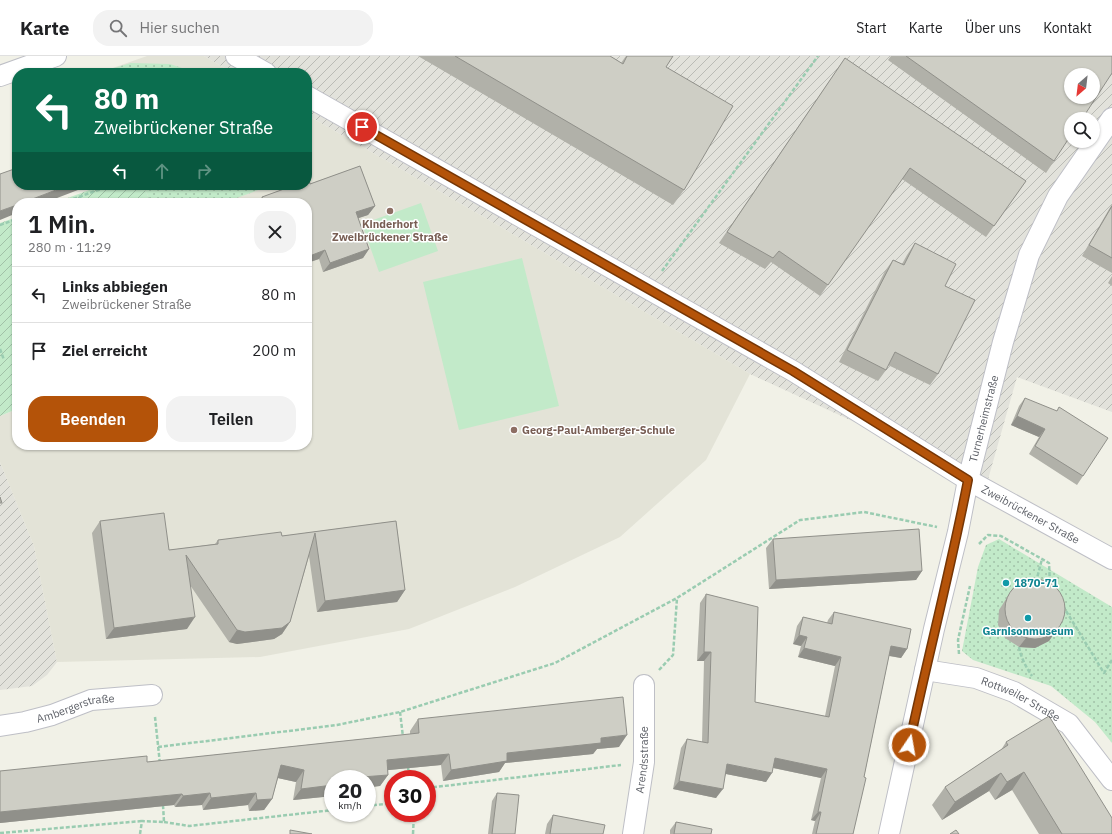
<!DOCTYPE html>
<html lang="de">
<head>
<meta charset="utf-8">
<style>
  :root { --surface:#fff; --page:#f2f2f2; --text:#202124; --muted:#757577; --line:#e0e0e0; --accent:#b45309 }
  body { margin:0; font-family:"IBM Plex Sans",sans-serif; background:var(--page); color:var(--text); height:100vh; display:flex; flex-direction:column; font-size:15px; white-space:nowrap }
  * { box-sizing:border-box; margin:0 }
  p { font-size:13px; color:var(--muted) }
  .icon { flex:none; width:22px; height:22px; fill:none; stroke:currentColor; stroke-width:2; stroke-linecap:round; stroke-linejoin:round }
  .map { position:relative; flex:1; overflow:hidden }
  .panel { position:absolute; left:12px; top:142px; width:300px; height:252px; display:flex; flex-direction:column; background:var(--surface); border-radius:16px; box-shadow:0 1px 3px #0004 }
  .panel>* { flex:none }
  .hud { position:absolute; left:12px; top:12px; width:300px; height:122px; border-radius:16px; box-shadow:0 1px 3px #0004; background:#0b6e4f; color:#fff; overflow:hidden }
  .needle { width:26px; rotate:208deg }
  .tools { position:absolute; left:1064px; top:12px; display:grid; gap:8px }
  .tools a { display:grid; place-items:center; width:36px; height:36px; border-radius:50%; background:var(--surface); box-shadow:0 1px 3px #0004; font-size:20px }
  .speed { position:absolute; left:324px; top:714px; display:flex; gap:8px; font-size:20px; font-weight:700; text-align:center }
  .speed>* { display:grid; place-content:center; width:52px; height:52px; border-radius:50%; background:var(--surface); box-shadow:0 1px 3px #0004; line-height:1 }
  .speed small { font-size:10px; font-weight:400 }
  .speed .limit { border:6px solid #d22; background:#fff; color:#111 }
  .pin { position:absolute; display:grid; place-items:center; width:34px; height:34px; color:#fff; margin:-17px; border:2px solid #fff; border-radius:50%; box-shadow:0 1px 4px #0007 }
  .me { position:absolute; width:44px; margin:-22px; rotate:12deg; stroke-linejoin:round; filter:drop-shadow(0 0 3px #0008) }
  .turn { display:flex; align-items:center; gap:14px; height:84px; padding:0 16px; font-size:18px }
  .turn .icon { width:52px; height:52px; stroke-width:2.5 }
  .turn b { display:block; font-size:28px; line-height:34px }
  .lanes { display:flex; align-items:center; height:38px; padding:0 16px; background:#0003; justify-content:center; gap:20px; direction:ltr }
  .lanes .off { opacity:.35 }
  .round { display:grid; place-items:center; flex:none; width:42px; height:42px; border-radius:16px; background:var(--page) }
  .head { display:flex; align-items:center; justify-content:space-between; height:68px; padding:0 16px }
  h1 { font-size:24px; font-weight:600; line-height:30px }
  .primary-button { display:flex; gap:8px; margin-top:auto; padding:8px 16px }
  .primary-button a { flex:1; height:46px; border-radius:16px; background:var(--accent); color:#fff; font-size:16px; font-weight:600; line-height:46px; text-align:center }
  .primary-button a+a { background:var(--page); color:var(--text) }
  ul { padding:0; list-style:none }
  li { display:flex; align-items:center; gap:12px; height:56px; padding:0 16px; border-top:1px solid var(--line) }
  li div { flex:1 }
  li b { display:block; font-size:15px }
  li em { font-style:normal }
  header { display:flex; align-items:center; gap:24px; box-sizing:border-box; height:56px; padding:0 20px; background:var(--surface); border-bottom:1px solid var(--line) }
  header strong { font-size:19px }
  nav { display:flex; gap:22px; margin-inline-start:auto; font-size:14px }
  .search { width:280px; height:36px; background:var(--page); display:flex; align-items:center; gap:10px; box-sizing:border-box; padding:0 14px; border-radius:16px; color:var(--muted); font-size:15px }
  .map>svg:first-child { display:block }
  .industrial { fill:url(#industrial-furrows); fill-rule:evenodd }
  .education { fill:#e3e3d7 }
  .park { fill:url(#park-dots) }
  .garden { fill:url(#garden-furrows) }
  .pitch { fill:#c2eac9 }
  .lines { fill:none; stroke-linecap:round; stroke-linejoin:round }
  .street-casing { stroke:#bebfc6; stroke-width:22 }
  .path { stroke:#9accb1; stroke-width:2.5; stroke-dasharray:4 2; stroke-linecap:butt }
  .street { stroke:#fff; stroke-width:20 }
  .wall { fill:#b1b1a9 }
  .shaded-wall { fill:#90908a }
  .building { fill:#cecec5; stroke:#90908a; fill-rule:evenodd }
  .route-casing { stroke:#753606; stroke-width:10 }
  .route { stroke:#b45309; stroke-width:7 }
  .education-dot { fill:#8d6e63; stroke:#fff; stroke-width:1.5 }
  .culture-dot { fill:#0f9aa8; stroke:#fff; stroke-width:1.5 }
  .labels { text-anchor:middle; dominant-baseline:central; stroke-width:3; stroke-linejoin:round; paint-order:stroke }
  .education-label { font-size:11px; font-weight:bold; fill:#785e54; stroke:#fff }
  .street-label { font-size:11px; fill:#5e6168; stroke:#fff }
  .culture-label { font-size:11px; font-weight:bold; fill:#0d838f; stroke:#fff; text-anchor:start }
</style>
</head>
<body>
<header>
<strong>Karte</strong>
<div class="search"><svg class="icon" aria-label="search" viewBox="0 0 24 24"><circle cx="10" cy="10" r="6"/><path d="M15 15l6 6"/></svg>Hier suchen</div>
<nav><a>Start</a><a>Karte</a><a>Über uns</a><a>Kontakt</a></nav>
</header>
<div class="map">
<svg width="1112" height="778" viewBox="0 0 1112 778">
  <defs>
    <pattern id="industrial-furrows" width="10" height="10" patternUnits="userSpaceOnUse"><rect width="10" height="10" fill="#e2e2db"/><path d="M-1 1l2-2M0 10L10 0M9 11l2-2" fill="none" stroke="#babbb5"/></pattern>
    <pattern id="park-dots" width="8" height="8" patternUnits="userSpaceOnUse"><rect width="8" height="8" fill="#c2eac9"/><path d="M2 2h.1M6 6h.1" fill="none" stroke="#a1c1a7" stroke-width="1.8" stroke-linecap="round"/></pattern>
    <pattern id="garden-furrows" width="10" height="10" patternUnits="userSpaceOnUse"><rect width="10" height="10" fill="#c2eac9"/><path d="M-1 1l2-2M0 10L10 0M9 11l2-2" fill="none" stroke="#a1c1a7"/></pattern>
  </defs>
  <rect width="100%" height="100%" fill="#f1f1e7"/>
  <!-- industrial -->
  <path class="industrial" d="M204,0h908v356l-95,-35 -30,106 -237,-109 -263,-155 -180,-104v-42h-74zM1071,19h22v22h-22zM1071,63h22v22h-22z
    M0,406l34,84 23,116 -10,13 -15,11 -32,4z"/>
  <!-- education -->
  <path class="education" d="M147,0h57l29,17h-126v-3z
    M307,59l180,104 263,155 -44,86 -86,77 -105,50 -106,42 -149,28 -203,5 -23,-116 -34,-84v-46l17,-7v36h290v-242h-156l-8,-18h164z"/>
  <!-- park -->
  <path class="park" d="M131,7l39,1 27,9h-90v-3z
    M143,129h129l-49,18h-72z
    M999,483l113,68v136l-17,-21 -44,-36 -78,-26 -11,-9 16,-84 8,-22z"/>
  <!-- garden -->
  <path class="garden" d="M103,129h40l8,18h-97z
    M17,161v192l-17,7v-193z"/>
  <!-- pitch -->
  <path class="pitch" d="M421,147l17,48 -59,21 -17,-48z
    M522,202l37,148 -100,24 -36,-148z"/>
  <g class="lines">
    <!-- street casing -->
    <g class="street-casing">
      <g id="street">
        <path d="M236,0l30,17"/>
        <path d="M0,20l56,-20"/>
        <path id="s1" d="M307,40l486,275 175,109 144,79"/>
        <path id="s2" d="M925,614l51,8 38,14 55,32 43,56"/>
        <path id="s3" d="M0,670l25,-4 27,-7 39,-15 61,-5"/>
        <path id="s4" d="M633,778l11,-72v-77"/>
        <path id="s5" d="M889,778l45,-205 24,-97 10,-52 35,-138 26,-87 29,-59 54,-78"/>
      </g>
    </g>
    <!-- path -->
    <path class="path" d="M80,141l2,6
      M62,147l50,-18
      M0,169l17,-6
      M662,215l156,-215
      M0,293l4,11
      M979,488l9,-9 13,1 48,27 1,22
      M1036,526l6,-23
      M1063,550l41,67 8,-13
      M1019,591c2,11 7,20 13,29
      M959,598l-1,-14 12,-54
      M659,614l14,-15 4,-57 123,-78 64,-8 73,15
      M400,656l3,25
      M155,661l5,47
      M158,691l179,-22 63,-13 155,-49 122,-65
      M408,710l1,13
      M427,732l194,-23
      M367,750l26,-3
      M164,766l25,4 144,-16
      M0,777l142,-12
      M140,778l2,-13 22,1 -1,-17
      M413,778l1,-21"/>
    <!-- street -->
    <use href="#street" class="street"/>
  </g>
  <!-- wall -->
  <path class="wall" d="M418,0h192l11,7 5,-7h47l-7,11 18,123 -11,15z
    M891,0h221l-58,105 -8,12 -158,-113z
    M845,2l181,123 -40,56 -84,-58 -82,117 -49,-34 -6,7 -46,-26z
    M360,110l15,40 -7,9 -10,3 11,31 -6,9 -40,14 -4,-13 -12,4v-60h-49l4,-6 33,-12h12v-4l2,-1 1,4z
    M1112,148v69l-30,-17z
    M915,187l30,43 -7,88 -8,11 -42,-20 -2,5 -8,11 -39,-19 46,-91 8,-11 9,4 5,-9z
    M1112,220v10l-4,-3z
    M1025,342l58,78 -6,9 -48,-31 10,-17 -28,-12 8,-19z
    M100,465l69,29 46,-6 3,-4 64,-4 114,-15 9,69 -8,12 -80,10 -8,-56 -19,66 -8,12 -8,5 -37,5 -8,-2 -39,-57 -3,44 -81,10 -14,-106z
    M773,483l149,32 -6,9 -147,9 -3,-41z
    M1015,529l40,47 -6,9 -14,7 -16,-1 -14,-9 -7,-13 1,-15z
    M706,538l49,108 70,14 10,-50 -37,-9 3,-11 -8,-2 4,-18 6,-9 24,6 1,-3 6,-8 73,37 -6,9 -12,-2 -25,121 -11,57h-41l3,-13 -4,-1 10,-42 -48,-10 -7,14 -40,-8 -10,24 -43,-9 8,-41 6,-9 15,3 2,-81h-7l3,-58z
    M418,663l201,28 -22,2 -4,5 -88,9 -6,9 -56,9 -2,-16 -53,5v5l-8,11 -47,-7v17l-40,4 3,-18 -18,-4 -6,21 -8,11 -15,1 -1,-6 -45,5 -1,-5 -27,2 -1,-2 -174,18v-52l147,-9 263,-28v-3z
    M1006,686l106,92h-73l-27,-44 -17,10 -6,-9 -47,29 -10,-15 13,-18 56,-37z
    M497,737l18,41h-27l4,-33z
    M553,759l50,19h-58l2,-10z
    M676,766l35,12h-41v-4z"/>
  <!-- shaded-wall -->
  <path class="shaded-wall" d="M69,129h22l-47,18h-22z
    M17,149v8l-17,7v-9z
    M375,150l-7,9 -18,6 6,-9z
    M369,193l-6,9 -40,14 7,-9z
    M325,194l-6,9 -12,4v-6z
    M1017,360l28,13 -6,8 -28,-12z
    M922,515l-6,9 -147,9 7,-9z
    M405,534l-8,12 -80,10 8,-11z
    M195,561l-8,12 -81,10 8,-11z
    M290,566l-8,12 -8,5 -37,5 -8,-2 8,-12z
    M1055,576l-6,9 -14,7 -16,-1 7,-9z
    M799,579l8,2 -6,9 -8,-2z
    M891,590l16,3 -6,9 -16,-3z
    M804,592l37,9 -6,9 -37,-9z
    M704,596h7l-7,9h-7z
    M627,679l-8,12 -22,2 -4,5 -88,9 -6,9 -56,9 8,-11 56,-17 94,-15z
    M449,698l-8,11 -62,6 8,-11z
    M775,702l52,11 -6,9 -52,-11z
    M727,708l45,9 -6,9 -45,-9z
    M281,709l23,5 -8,12 -23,-5z
    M1024,716l-12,18 -17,10 12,-18z
    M1001,717l-12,18 -47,29 13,-18z
    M388,719l-8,11 -13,2v-9h-6l1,-2z
    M679,725l44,8 -7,9 -43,-9z
    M333,729v11l-40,4 8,-11z
    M210,737l-8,12 -27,2 8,-11z
    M256,737l-8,12 -45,5 8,-12z
    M182,738l-8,11 -174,18v-11z
    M272,743l-8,11 -15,1 8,-11z
    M818,756h3l-6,9 -4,-1z"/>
  <!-- building -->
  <path class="building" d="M455,0h155l13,8 4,-8h46l-7,11 67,39 -49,84z
    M906,0h206v17l-30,46h-11v16l-17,26zM1071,19h22v22h-22z
    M845,2l181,123 -32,45 -84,-58 -82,117 -49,-34 -6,7 -46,-26z
    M360,110l15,40 -19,6 13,37 -39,14 -5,-13 -18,7v-54h-43l-2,-6 33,-12h12v-4l2,-1 1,4z
    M17,112v17h52l-47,18h-5v2l-17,6v-37z
    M1112,150v52l-23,-13z
    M915,187l41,21 -11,22 30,14 -37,74 -43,-22 -9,18 -39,-20 46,-90 11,5z
    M1025,342l32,13 2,-4 49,31 -25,38 -48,-30 10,-17 -28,-13z
    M0,441l2,6h-2z
    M164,457l5,37 49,-6v-4l63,-8 1,4 114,-15 9,69 -80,11 -10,-68 -25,89 -8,6 -37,4 -8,-2 -51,-75 9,62 -81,11 -14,-107z
    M919,473l3,42 -146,9 -3,-41z
    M1005 553a30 30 0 1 1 60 0a30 30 0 1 1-60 0Z
    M706,538l52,13 -3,95 74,15 12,-60 -37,-9 3,-11 -8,-2 4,-18 29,7 2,-12 77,17 -4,20 -16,-3 -27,131 2,1 -13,56h-37l5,-22h-3l9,-43 -52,-11 -3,15 -45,-9 -4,25 -44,-8 8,-42 21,4 3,-91h-7z
    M623,641l4,38 -26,3v5l-94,10v8l-56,9 -2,-16 -62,6 1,15 -26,2v2h-29v6l-32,4 3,-19 -23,-5 -9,34 -15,1 -1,-7 -45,5 -1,-5 -27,3 -1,-2 -182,18v-41l147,-15v6l272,-29 -1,-14z
    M1049,660l63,102v16h-50l-38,-62 -17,10 -6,-9 -46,29 -10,-15 63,-42 -2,-3z
    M497,737l22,2 -4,39h-23z
    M553,759l52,10 -2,9h-53z
    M676,766l36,7 -1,5h-37z
    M290,774l22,4h-22z
    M956,774l3,4h-9z"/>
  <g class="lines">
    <!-- route casing -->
    <g class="route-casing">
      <path id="route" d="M362,71l431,244 175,109c-17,88 -40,176 -59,265"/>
    </g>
    <!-- route -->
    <use href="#route" class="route"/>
  </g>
  <!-- markers -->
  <g class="education-dot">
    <circle cx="390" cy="155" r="4"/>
    <circle cx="514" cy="374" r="4"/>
  </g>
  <g class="culture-dot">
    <circle cx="1006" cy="527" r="4"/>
    <circle cx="1028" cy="562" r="4"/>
  </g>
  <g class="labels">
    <!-- education labels -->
    <g class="education-label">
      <text x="390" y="168">Kinderhort<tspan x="390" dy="13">Zweibrückener Straße</tspan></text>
      <text x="522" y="374" text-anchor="start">Georg-Paul-Amberger-Schule</text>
    </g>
    <!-- street labels -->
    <g class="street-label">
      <text stroke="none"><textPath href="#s5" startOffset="426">Turnerheimstraße</textPath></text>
      <text stroke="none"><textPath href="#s1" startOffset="836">Zweibrückener Straße</textPath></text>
      <text stroke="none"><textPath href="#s2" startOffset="101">Rottweiler Straße</textPath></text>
      <text stroke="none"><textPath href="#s3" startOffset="78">Ambergerstraße</textPath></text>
      <text stroke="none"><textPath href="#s4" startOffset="75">Arendsstraße</textPath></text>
    </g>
    <!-- culture labels -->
    <g class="culture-label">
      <text x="1014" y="527">1870-71</text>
      <text x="1028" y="575" text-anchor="middle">Garnisonmuseum</text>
    </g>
  </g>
</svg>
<div class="tools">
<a><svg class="needle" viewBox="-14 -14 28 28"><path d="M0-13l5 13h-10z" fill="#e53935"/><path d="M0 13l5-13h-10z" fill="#757577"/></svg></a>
<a><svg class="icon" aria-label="search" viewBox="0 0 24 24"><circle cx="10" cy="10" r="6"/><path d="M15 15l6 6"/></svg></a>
</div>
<div class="speed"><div>20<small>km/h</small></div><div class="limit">30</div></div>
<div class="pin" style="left:362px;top:71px;background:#d93025"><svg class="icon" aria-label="arrive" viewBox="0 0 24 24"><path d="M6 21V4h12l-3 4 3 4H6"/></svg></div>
<svg class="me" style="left:909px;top:689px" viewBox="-20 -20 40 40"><circle r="17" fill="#b45309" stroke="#fff" stroke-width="3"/><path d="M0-11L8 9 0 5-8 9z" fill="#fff"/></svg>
<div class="hud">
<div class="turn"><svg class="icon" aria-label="left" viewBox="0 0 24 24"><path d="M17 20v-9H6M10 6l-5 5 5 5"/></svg><div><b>80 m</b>Zweibrückener Straße</div></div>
<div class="lanes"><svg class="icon" aria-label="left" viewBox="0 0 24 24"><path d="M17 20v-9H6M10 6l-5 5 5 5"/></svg><svg class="icon off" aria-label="ahead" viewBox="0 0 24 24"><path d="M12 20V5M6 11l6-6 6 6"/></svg><svg class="icon off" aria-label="right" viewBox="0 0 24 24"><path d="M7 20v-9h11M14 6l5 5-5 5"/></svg></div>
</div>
<section class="panel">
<div class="head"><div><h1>1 Min.</h1><p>280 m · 11:29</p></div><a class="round"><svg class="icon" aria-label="close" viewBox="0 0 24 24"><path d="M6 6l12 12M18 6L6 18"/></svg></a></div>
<ul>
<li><svg class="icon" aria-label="left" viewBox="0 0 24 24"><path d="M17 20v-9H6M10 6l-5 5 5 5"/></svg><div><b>Links abbiegen</b><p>Zweibrückener Straße</p></div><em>80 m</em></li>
<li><svg class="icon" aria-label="arrive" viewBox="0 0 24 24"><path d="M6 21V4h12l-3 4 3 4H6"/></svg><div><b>Ziel erreicht</b></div><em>200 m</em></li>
</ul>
<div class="primary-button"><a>Beenden</a><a>Teilen</a></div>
</section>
</div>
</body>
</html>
